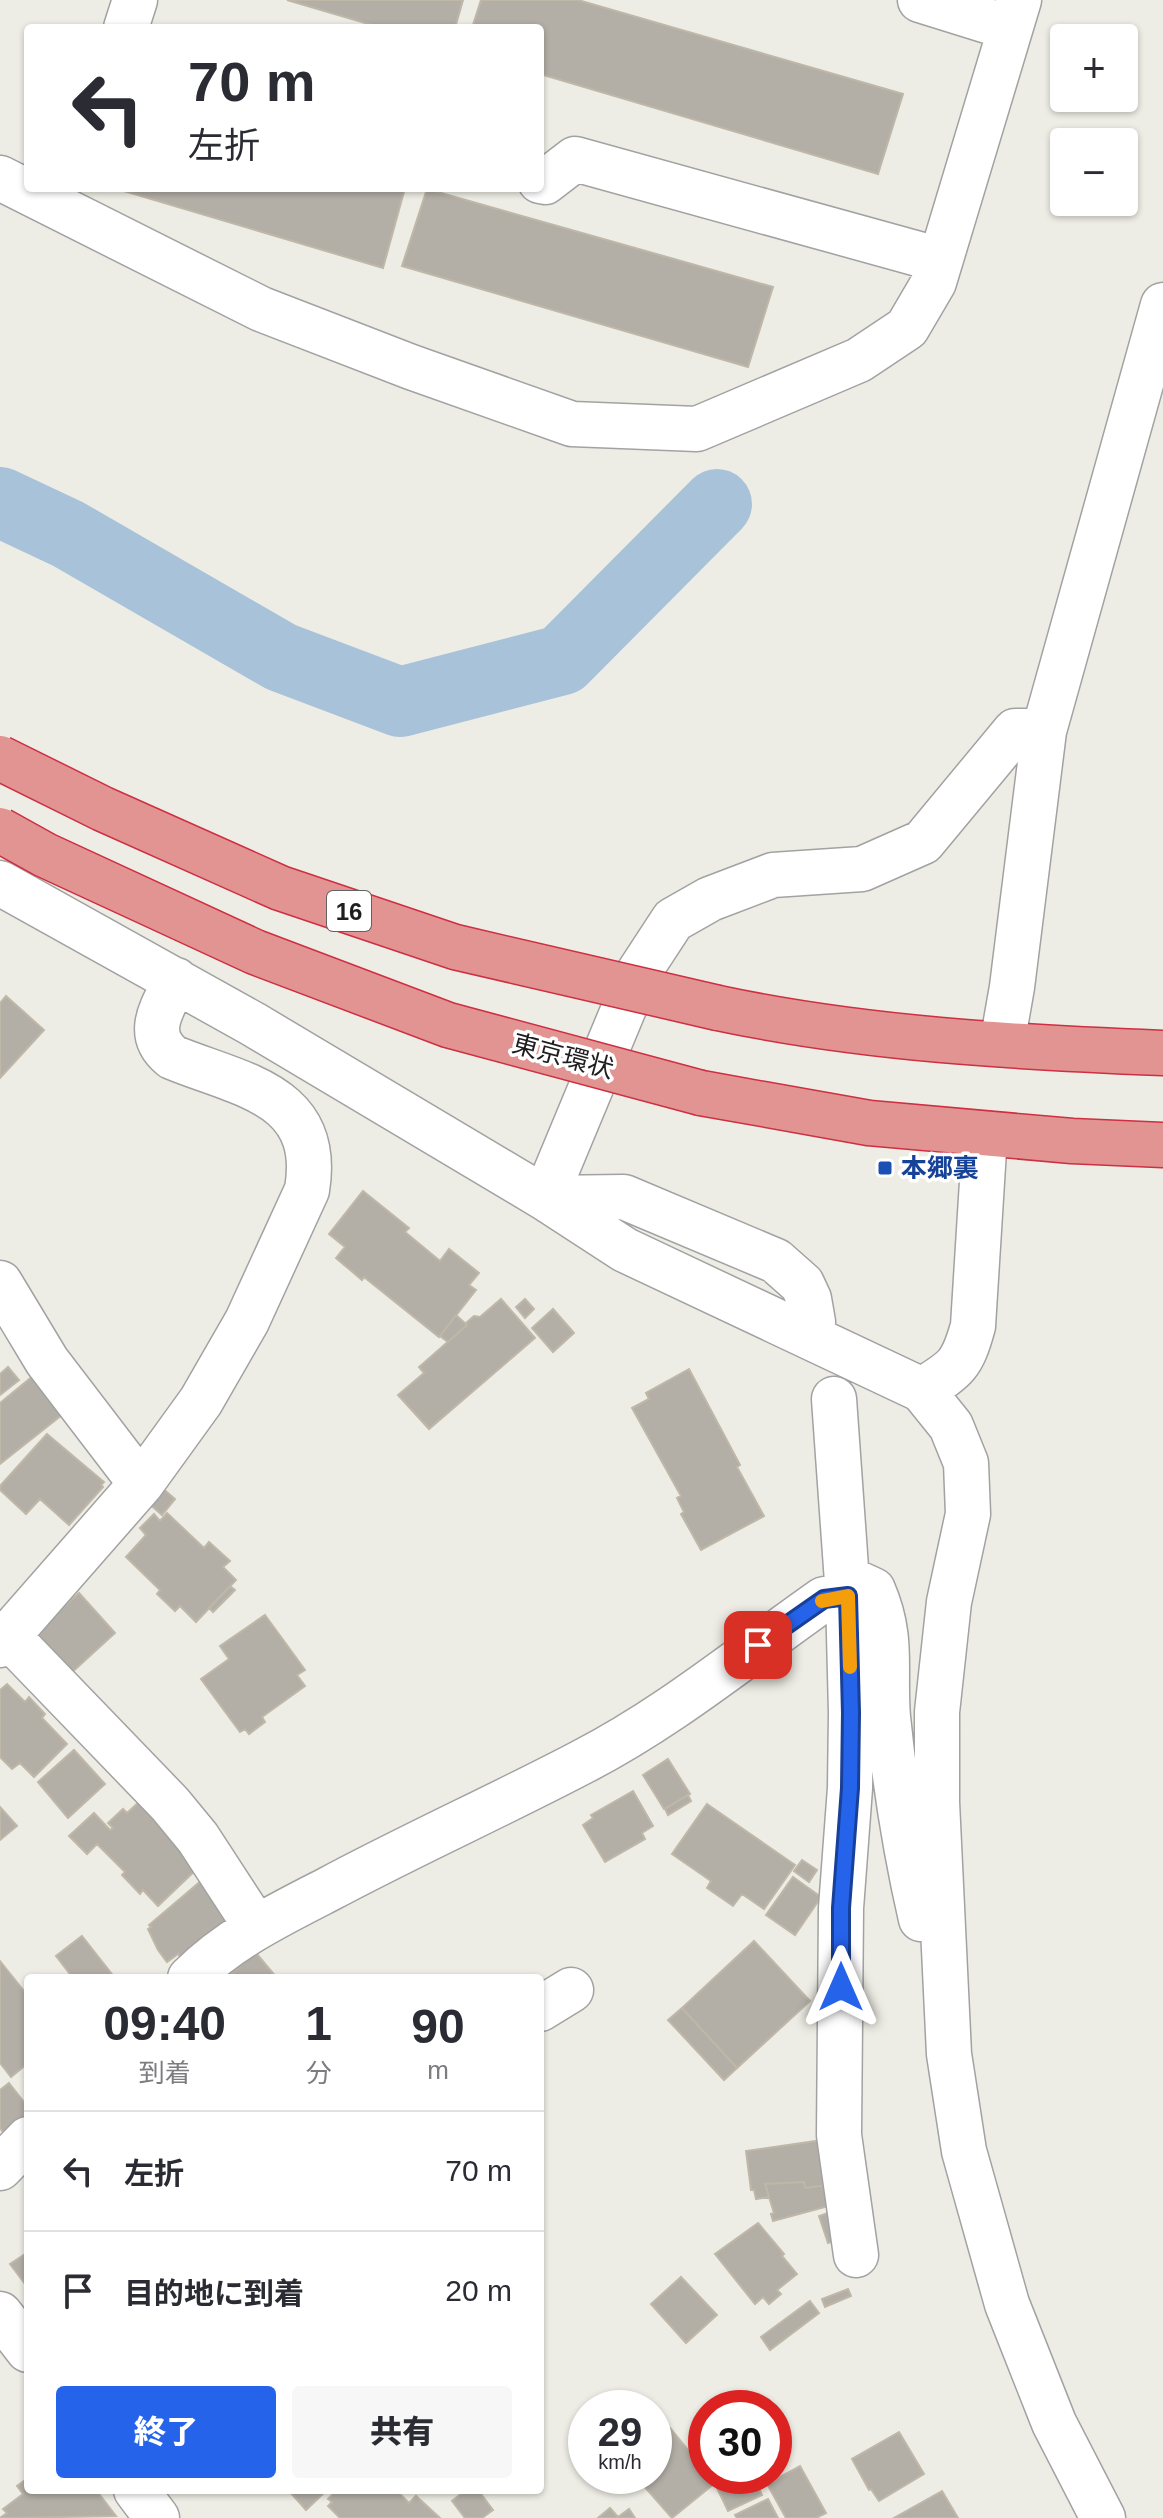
<!DOCTYPE html>
<html lang="ja">
<head>
<meta charset="utf-8">
<style>
  :root { --surface:#fff; --page:#f7f7f7; --text:#2b2b33; --muted:#7c7c81; --line:#e1e1e2; --accent:#2563eb }
  body { margin:0; font-family:Arial,"Noto Sans JP",sans-serif; background:var(--page); color:var(--text); height:100vh; display:flex; flex-direction:column; font-size:30px; white-space:nowrap }
  * { box-sizing:border-box; margin:0 }
  p { font-size:26px; color:var(--muted) }
  .icon { flex:none; width:44px; height:44px; fill:none; stroke:currentColor; stroke-width:2; stroke-linecap:round; stroke-linejoin:round }
  .map { position:relative; flex:1; overflow:hidden }
  .side { position:absolute; left:24px; top:1974px; width:520px; height:520px; display:flex; flex-direction:column; background:var(--surface); border-radius:8px; box-shadow:0 2px 6px #0004 }
  .side>* { flex:none }
  .banner { position:absolute; left:24px; top:24px; width:520px; height:168px; border-radius:8px; box-shadow:0 2px 6px #0004; background:#fff; color:var(--text); overflow:hidden }
  .tools { position:absolute; left:1050px; top:24px; display:grid; gap:16px }
  .tools a { display:grid; place-items:center; width:88px; height:88px; border-radius:8px; background:var(--surface); box-shadow:0 2px 6px #0004; font-size:40px }
  .speed { position:absolute; left:568px; top:2390px; display:flex; gap:16px; font-size:40px; font-weight:700; text-align:center }
  .speed>* { display:grid; place-content:center; width:104px; height:104px; border-radius:50%; background:var(--surface); box-shadow:0 2px 6px #0004; line-height:1 }
  .speed small { font-size:20px; font-weight:400 }
  .speed .limit { border:12px solid #d22; background:#fff; color:#111 }
  .pin { position:absolute; display:grid; place-items:center; width:68px; height:68px; color:#fff; margin:-34px; border-radius:16px; box-shadow:0 4px 12px #0006 }
  .me { position:absolute; width:88px; margin:-44px; rotate:0deg; stroke-linejoin:round; filter:drop-shadow(0 0 6px #0008) }
  .turn { display:flex; align-items:center; gap:28px; height:168px; padding:0 32px; font-size:36px }
  .turn .icon { width:104px; height:104px; stroke-width:2.5 }
  .turn b { display:block; font-size:56px; line-height:68px }
  .eta { display:flex; justify-content:space-evenly; align-items:center; height:136px; text-align:center }
  .eta b { font-size:48px; font-weight:800; line-height:56px }
  .button { display:flex; gap:16px; margin-top:auto; padding:16px 32px }
  .button a { flex:1; height:92px; border-radius:8px; background:var(--accent); color:#fff; font-size:32px; font-weight:800; line-height:92px; text-align:center }
  .button a+a { background:var(--page); color:var(--text) }
  ul { padding:0; list-style:none }
  li { display:flex; align-items:center; gap:24px; height:120px; padding:0 32px; border-top:2px solid var(--line) }
  li div { flex:1 }
  li b { display:block; font-size:30px }
  li em { font-style:normal }
  .map>svg:first-child { display:block }
  .lines { fill:none; stroke-linecap:round; stroke-linejoin:round }
  .river { stroke:#a8c3d9; stroke-width:70 }
  .building { fill:#b3afa7; stroke:#bfb7a8; stroke-width:2 }
  .minor-casing { stroke:#a2a2a2; stroke-width:47 }
  .highway-casing { stroke:#ce2f42; stroke-width:47 }
  .minor { stroke:#fff; stroke-width:44 }
  .highway { stroke:#e19491; stroke-width:44 }
  .highway-bridge-casing { stroke:#ce2f42; stroke-width:47; stroke-linecap:butt }
  .highway-bridge { stroke:#e19491; stroke-width:44 }
  .route-casing { stroke:#184099; stroke-width:20 }
  .route { stroke:#2563eb; stroke-width:14 }
  .slow { stroke:#f59e0b; stroke-width:14 }
  .transit-dot { fill:#1a4fb4; stroke:#fff; stroke-width:3 }
  .labels { text-anchor:middle; dominant-baseline:central; stroke-width:7; stroke-linejoin:round; paint-order:stroke }
  .shield { fill:#fff; stroke:#626262; stroke-width:2 }
  .shield-label { font-size:24px; font-weight:bold; fill:#1e1e1e }
  .street-label { font-size:26px; fill:#1e1e1e; stroke:#fff }
  .transit-label { font-size:26px; font-weight:bold; fill:#164399; stroke:#fff; text-anchor:start }
</style>
</head>
<body>
<div class="map">
<svg width="1163" height="2518" viewBox="0 0 1163 2518">
  <rect width="100%" height="100%" fill="#eeede5"/>
  <g class="lines">
    <!-- river -->
    <path class="river" d="M0,502l68,32 213,123 119,45 162,-42 155,-156"/>
  </g>
  <!-- building -->
  <path class="building" d="M287,0h176l-8,28h-73z
    M481,0h97l325,94 -25,80 -338,-100v-46h-68z
    M114,188h291l-22,80z
    M427,189l346,98 -25,80 -346,-101z
    M6,996l38,34 -44,48v-75z
    M363,1191l46,37 -4,4 35,29 9,-12 30,24 -10,12 7,5 -37,47 -75,-60 -2,3 -26,-22 9,-11 -16,-13z
    M501,1299l34,39 -106,91 -31,-34 26,-22 -5,-6 48,-42 -1,-2 8,-7 6,1z
    M525,1299l9,10 -9,9 -9,-11z
    M553,1309l21,24 -21,19 -21,-24z
    M456,1315l11,10 -19,17 -8,-6z
    M8,1367l11,13 -19,15v-21z
    M689,1369l51,96 -3,2 27,49 -63,34 -20,-36 3,-2 -7,-14 4,-2 -49,-88 17,-9 -3,-6z
    M33,1376l30,38 -63,50v-61z
    M47,1434l57,48 -3,3 2,2 -34,38 -29,-26 -14,15 -26,-24v-4z
    M160,1486l15,13 -13,16 -15,-13z
    M167,1513l37,35 5,-6 21,19 -7,6 13,13 -40,42 -16,-16 -5,5 -18,-17 3,-4 -34,-33 20,-22 -6,-7 14,-14 6,7z
    M230,1586l5,4 -22,22 -4,-4z
    M79,1593l36,40 -45,41 -37,-39z
    M265,1615l40,55 -8,5 8,11 -43,31 3,5 -16,12 -4,-5 -5,3 -39,-53 28,-20 -9,-13z
    M7,1684l18,18 4,-5 16,17 -3,4 25,26 -33,33 -14,-14 -8,6 -12,-12v-67z
    M74,1750l31,34 -37,34 -30,-36z
    M668,1759l22,35 -26,15 -21,-34z
    M633,1791l20,35 -11,7 3,6 -40,23 -22,-37 10,-7 -2,-3z
    M688,1795l3,6 -23,14 -3,-6z
    M139,1802l61,64 -42,40 -15,-16 -3,4 -18,-19 3,-3 -28,-28 -10,10 -18,-18 25,-23 16,17 3,-2 -5,-5 15,-14 4,4z
    M707,1804l88,61 -31,44 -22,-15 -9,12 -26,-18 4,-7 -39,-27z
    M0,1807l17,19 -17,14z
    M802,1860l15,10 -8,12 -15,-11z
    M793,1877l28,20 -26,38 -29,-20z
    M202,1880l28,43 -46,39 -6,-8 -11,8 -9,-12 -10,-21 3,-2 -2,-2z
    M82,1936l33,42h-42l-17,-22z
    M754,1941l56,60 -73,67 -55,-60z
    M256,1953l21,25h-51z
    M0,1961l28,35v67l-17,14 -11,-14z
    M682,2008l55,60 -13,12 -56,-60z
    M9,2083l19,24v12l-22,17 -6,-8v-38z
    M823,2140l6,45 -24,3 -1,-6 -39,2 4,13 -13,2 -2,-9h-3l-5,-39z
    M804,2182l1,6 24,-3 11,18 -67,18 -2,-7 3,-1 -9,-29z
    M839,2209l9,27 -20,7 -9,-27z
    M758,2223l26,31 -2,2 15,18 -20,16 4,4 -12,10 -6,-7 -8,7 -40,-50z
    M28,2252v30l-3,2 -15,-20z
    M681,2277l36,38 -31,28 -35,-39z
    M848,2289l3,7 -26,11 -3,-8z
    M810,2301l9,12 -49,37 -9,-13z
    M670,2428l36,44v4l9,7 -43,35 -37,-42h19v-35z
    M899,2432l25,42 -45,27 -8,-12 -2,1 -17,-31z
    M800,2466l26,47 -10,5h-30l-19,-34z
    M742,2476h11l9,19 -34,16 -11,-23z
    M28,2478v12h68l20,26 -116,2 7,-5 -4,-4 20,-15 -6,-8z
    M292,2490h35l-21,20 -16,-18z
    M337,2490h59l13,13 7,-7 24,22h-100l-12,-12 4,-4 -4,-3z
    M466,2490h12l15,20 -11,8h-17l-13,-17z
    M942,2491l16,27h-64z
    M768,2499l10,19h-41l-2,-3z
    M610,2508l8,9 11,-8 6,9h-37z"/>
  <g class="lines">
    <!-- minor casing -->
    <g class="minor-casing">
      <path id="minor" d="M920,0l90,28
        M126,28l9,-28
        M0,178l261,131 150,58 161,57 125,5 162,-69 48,-32 27,-46 85,-282
        M540,181l5,1 30,-23 365,101
        M0,883l253,141 292,174 80,52 297,140 29,36 15,37 2,51 -19,88 -12,110v90l12,252 15,97 43,153 47,119 49,95
        M1002,1044l10,-57 32,-256 119,-426
        M545,1198l94,-226 34,-52 37,-21 63,-24 89,-6 61,-27 92,-111h29
        M545,1198l79,-1 152,64 26,23 7,15 4,23
        M0,1283l47,78 94,123
        M922,1390c34,-21 40,-24 51,-64l12,-192
        M847,1578l26,12c21,48 11,79 15,127 7,68 18,137 33,202
        M848,1596l3,117 -1,75 -9,120 -2,227 17,120
        M8,1636l162,168 28,34 58,89
        M0,1645l141,-161 60,-83 46,-80 60,-131c16,-97 -68,-105 -135,-133 -29,-24 -9,-50 4,-77
        M190,1978c39,-39 88,-63 137,-88 84,-45 171,-84 255,-128 86,-44 162,-107 242,-163l24,-3 -14,-197
        M540,2009l31,-19
        M0,2168l28,-29
        M0,2314l28,36
        M136,2490l21,28"/>
    </g>
    <!-- highway casing -->
    <g class="highway-casing">
      <path id="highway" d="M718,1008c146,31 296,39 445,45
        M701,1093l168,30 203,18 91,4"/>
    </g>
    <!-- minor -->
    <use href="#minor" class="minor"/>
    <!-- highway -->
    <use href="#highway" class="highway"/>
    <!-- highway-bridge casing -->
    <g class="highway-bridge-casing">
      <path id="highway-bridge" d="M0,758l103,51 177,79 175,59 263,61
        M0,830l45,25 210,97 193,73 253,68"/>
    </g>
    <!-- highway-bridge -->
    <use href="#highway-bridge" class="highway-bridge"/>
  </g>
  <g class="lines">
    <!-- route casing -->
    <g class="route-casing">
      <path id="route" d="M758,1645l66,-46 24,-3 3,117 -1,75 -9,120v79"/>
    </g>
    <!-- route -->
    <use href="#route" class="route"/>
    <!-- slow -->
    <path class="slow" d="M822,1601l26,-5 2,71"/>
  </g>
  <!-- markers -->
  <rect class="transit-dot" x="877" y="1160" width="16" height="16" rx="4"/>
  <g class="labels">
    <!-- shield labels -->
    <rect class="shield" x="327" y="891" width="44" height="40" rx="6"/>
    <g class="shield-label">
      <text x="349" y="911">16</text>
    </g>
    <!-- street labels -->
    <g class="street-label">
      <text transform="translate(563 1056) rotate(15)">東京環状</text>
    </g>
    <!-- transit labels -->
    <g class="transit-label">
      <text x="901" y="1168">本郷裏</text>
    </g>
  </g>
</svg>
<div class="tools">
<a>+</a>
<a>−</a>
</div>
<div class="speed"><div>29<small>km/h</small></div><div class="limit">30</div></div>
<div class="pin" style="left:758px;top:1645px;background:#d93025"><svg class="icon" aria-label="arrive" viewBox="0 0 24 24"><path d="M6 21V4h12l-3 4 3 4H6"/></svg></div>
<svg class="me" style="left:841px;top:1987px" viewBox="-20 -20 40 40"><path d="M0-17L14 15 0 8-14 15z" fill="#2563eb" stroke="#fff" stroke-width="4"/></svg>
<div class="banner">
<div class="turn"><svg class="icon" aria-label="left" viewBox="0 0 24 24"><path d="M17 20v-9H6M10 6l-5 5 5 5"/></svg><div><b>70 m</b>左折</div></div>
</div>
<section class="side">
<div class="eta">
<div><b>09:40</b><p>到着</p></div>
<div><b>1</b><p>分</p></div>
<div><b>90</b><p>m</p></div>
</div>
<ul>
<li><svg class="icon" aria-label="left" viewBox="0 0 24 24"><path d="M17 20v-9H6M10 6l-5 5 5 5"/></svg><div><b>左折</b></div><em>70 m</em></li>
<li><svg class="icon" aria-label="arrive" viewBox="0 0 24 24"><path d="M6 21V4h12l-3 4 3 4H6"/></svg><div><b>目的地に到着</b></div><em>20 m</em></li>
</ul>
<div class="button"><a>終了</a><a>共有</a></div>
</section>
</div>
</body>
</html>
